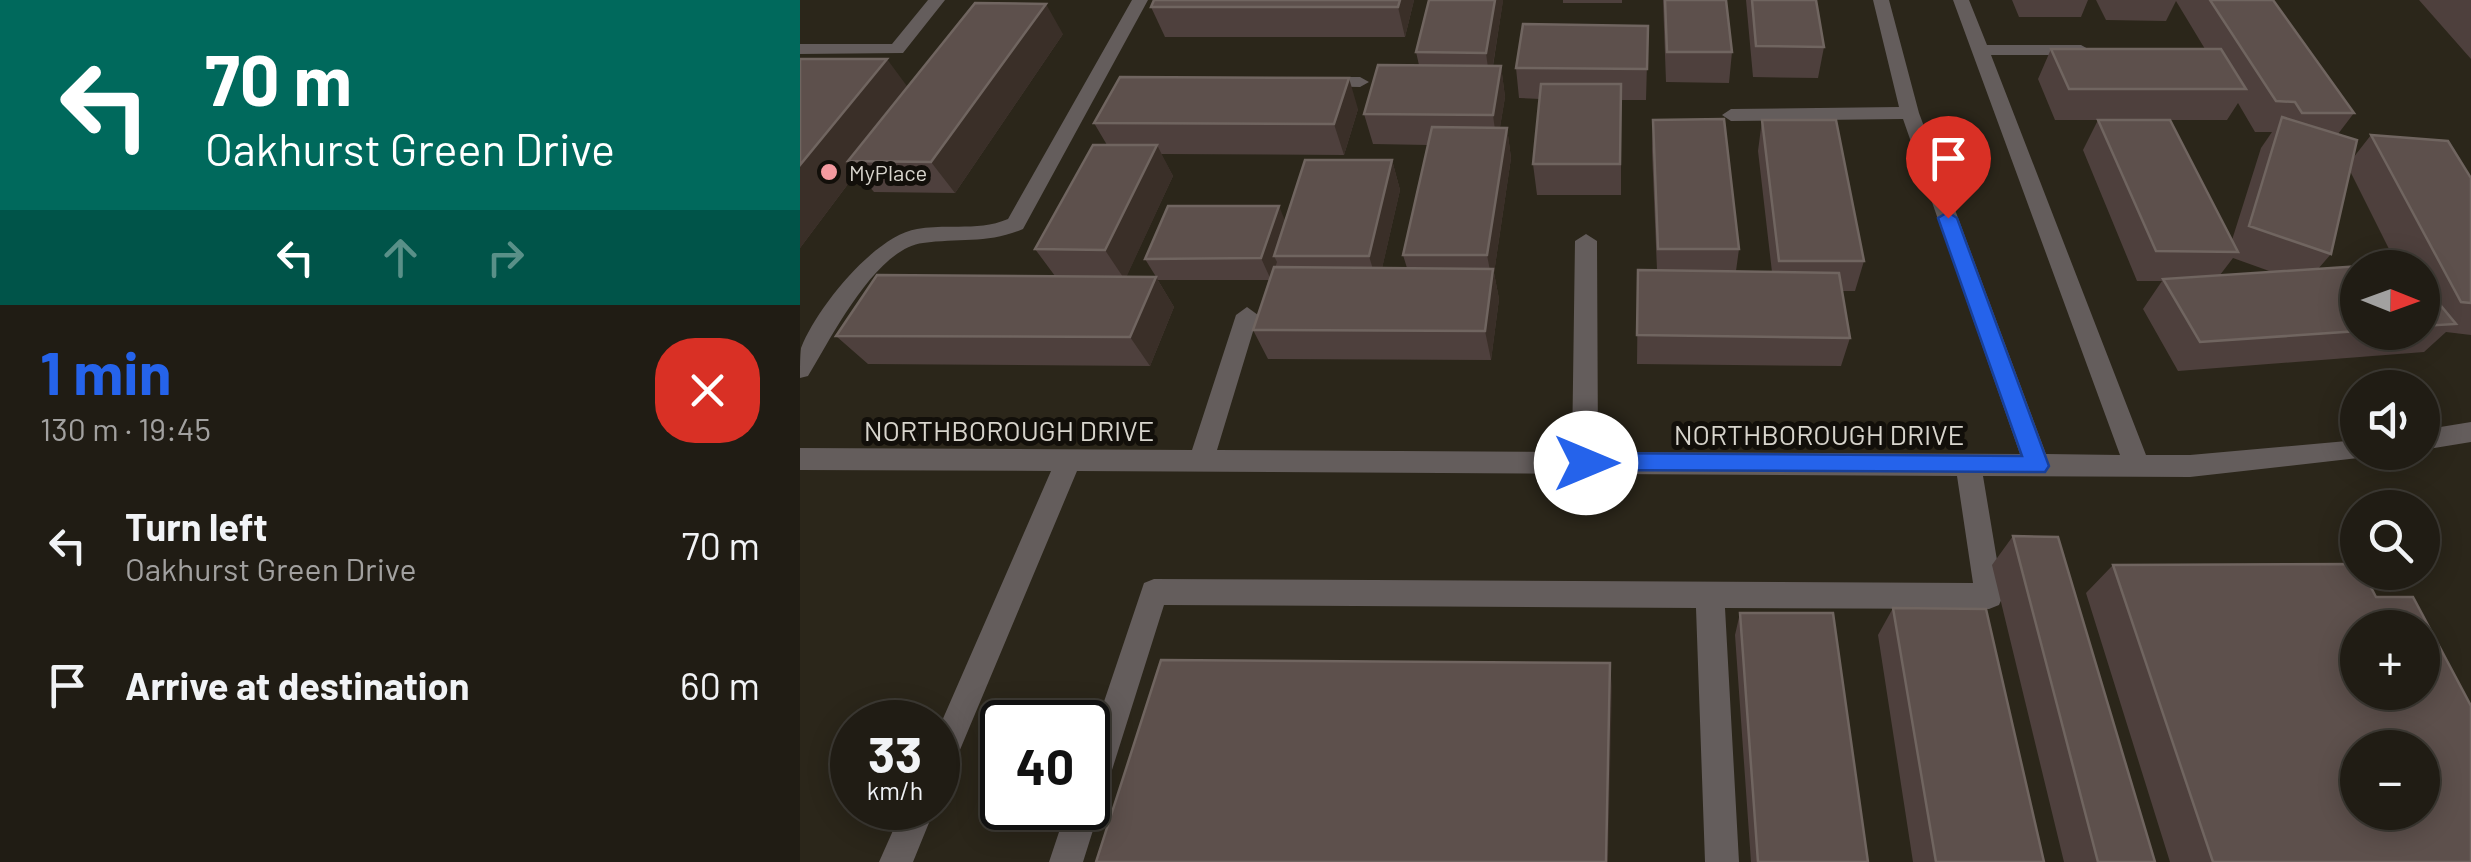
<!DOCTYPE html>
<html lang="en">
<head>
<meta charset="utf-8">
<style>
  :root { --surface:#201c14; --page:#28251d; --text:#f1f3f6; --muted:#a2a1a0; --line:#3d3a34; --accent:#2563eb }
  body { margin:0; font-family:Barlow,sans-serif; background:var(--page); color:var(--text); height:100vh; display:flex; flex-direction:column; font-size:38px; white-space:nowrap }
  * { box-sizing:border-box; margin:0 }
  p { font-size:32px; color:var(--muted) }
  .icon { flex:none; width:55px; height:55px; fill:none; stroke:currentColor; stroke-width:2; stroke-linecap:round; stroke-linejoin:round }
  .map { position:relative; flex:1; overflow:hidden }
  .details { display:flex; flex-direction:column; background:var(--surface); width:800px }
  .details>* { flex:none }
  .banner { background:#00695c; color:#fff; overflow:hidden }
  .needle { width:65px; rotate:91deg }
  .tools { position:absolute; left:1540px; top:250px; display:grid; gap:20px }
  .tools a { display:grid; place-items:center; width:100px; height:100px; border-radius:50%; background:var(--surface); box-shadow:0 5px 25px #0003,0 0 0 2px var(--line); font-size:50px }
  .speed { position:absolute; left:30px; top:700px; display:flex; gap:20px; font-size:50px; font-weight:700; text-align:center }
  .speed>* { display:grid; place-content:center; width:130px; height:130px; border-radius:50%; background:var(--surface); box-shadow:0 5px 25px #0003,0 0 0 2px var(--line); line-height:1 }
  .speed small { font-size:25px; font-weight:400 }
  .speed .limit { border:5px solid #111; border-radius:15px; background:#fff; color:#111 }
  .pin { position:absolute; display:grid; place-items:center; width:85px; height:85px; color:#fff; margin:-102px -42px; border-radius:50% 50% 50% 0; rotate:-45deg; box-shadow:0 0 10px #0007 }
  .pin .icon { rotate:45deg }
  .me { position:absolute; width:110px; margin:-55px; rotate:90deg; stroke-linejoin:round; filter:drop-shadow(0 0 8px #0008) }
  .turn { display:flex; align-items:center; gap:35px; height:210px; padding:0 40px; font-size:45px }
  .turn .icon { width:130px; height:130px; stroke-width:2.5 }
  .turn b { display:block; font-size:70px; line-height:85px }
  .lanes { display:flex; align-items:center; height:95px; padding:0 40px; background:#0003; justify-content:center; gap:50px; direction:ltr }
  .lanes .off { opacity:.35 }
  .round { display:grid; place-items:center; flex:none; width:105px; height:105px; border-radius:40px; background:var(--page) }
  .summary { display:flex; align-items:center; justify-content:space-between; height:170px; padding:0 40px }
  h1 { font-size:60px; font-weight:700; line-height:75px; color:var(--accent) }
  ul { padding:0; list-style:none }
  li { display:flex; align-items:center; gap:30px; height:140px; padding:0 40px }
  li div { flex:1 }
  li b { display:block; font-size:38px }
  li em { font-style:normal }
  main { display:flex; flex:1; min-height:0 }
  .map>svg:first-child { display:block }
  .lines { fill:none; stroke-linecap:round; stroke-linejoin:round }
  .minor { fill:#645d5c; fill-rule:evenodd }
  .wall { fill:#4e403d; fill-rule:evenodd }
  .shaded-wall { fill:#3a2f28 }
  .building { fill:#5d504c; stroke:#706560; stroke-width:2.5; fill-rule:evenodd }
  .route { fill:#2563eb; stroke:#184099; stroke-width:2.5 }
  .poi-dot { fill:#f49aa0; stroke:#120f0a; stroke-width:4 }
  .labels { text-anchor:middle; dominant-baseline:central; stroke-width:10; stroke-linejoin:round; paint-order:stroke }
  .far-poi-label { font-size:22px; fill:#d8d5cd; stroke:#120f0a; text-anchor:start }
  .street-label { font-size:28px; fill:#d8d5cd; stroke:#120f0a }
</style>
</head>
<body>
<main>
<section class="details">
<div class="banner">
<div class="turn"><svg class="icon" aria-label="left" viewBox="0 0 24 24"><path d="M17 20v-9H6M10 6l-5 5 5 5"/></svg><div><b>70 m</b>Oakhurst Green Drive</div></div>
<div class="lanes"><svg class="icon" aria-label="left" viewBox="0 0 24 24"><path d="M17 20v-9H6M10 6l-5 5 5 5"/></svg><svg class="icon off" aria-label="ahead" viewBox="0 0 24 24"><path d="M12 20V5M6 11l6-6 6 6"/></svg><svg class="icon off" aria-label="right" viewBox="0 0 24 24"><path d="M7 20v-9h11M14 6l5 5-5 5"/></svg></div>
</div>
<div class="summary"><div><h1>1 min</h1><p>130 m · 19:45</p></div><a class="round" style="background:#d93025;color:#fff"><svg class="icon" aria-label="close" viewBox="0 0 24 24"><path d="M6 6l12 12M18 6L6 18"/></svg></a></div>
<ul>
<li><svg class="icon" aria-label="left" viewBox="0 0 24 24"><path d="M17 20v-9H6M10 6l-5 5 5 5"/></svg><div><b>Turn left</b><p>Oakhurst Green Drive</p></div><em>70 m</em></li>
<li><svg class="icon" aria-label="arrive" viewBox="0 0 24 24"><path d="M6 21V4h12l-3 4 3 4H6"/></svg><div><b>Arrive at destination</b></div><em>60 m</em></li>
</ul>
</section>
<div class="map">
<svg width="1671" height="862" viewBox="0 0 1671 862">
  <rect width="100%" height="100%" fill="#2b261a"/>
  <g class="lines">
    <!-- minor -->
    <path class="minor" d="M128,0h17l-42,53 -103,1v-10h92z
      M332,0h16l-125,229c-34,15 -64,9 -100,14 -48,6 -91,94 -115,133l-8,2c0,-9 0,-22 1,-30 15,-39 73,-112 116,-119 31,-6 61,3 91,-10z
      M1073,0h16l30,113 127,341 74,1 -167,-455h16l18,45h94l9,5 -9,5h-90l155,400h44l168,-15v12h11l-2,5 -177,20 -207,-1 20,120 -4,9 -10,4 -264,-1 14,254h-34l-9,-254 -532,-3 -81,257h-34l18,-54h21v-59l56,-166 10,-4 819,4 -16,-107 -880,-5 -128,305 -11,5v-51l113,-259 -251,-1v-22l392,2 44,-135 11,-8 11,8 -41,135 355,2 3,-211 11,-7 11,7 1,211 422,2 -117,-335 -172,2 -9,-6 9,-6 168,-2z
      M515,77h45l9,5 -9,5 -51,-1 -3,-4z
      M1671,422v20l-49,8v-20z
      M103,808h32l-22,54h-34z"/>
  </g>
  <!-- wall -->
  <path class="wall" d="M354,0h260l-9,37h-240l-14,-30z
    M629,0h74l-10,66h8l4,31 -5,30 7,1 4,30 -17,115 5,26 -8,61 -223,-1 -15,-29 17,-50h-112l-13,-21 140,-37 107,-62 8,30 -18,78h25l-4,-13 25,-110 -55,-1 -9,-30 55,-49 -3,-13z
    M763,0h59v3h-59z
    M863,0h63l6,52 -3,31 -63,-1z
    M946,0h70l8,47 -6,31 -65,-1z
    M1212,0h76l-7,17h-62z
    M1296,0h177l81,113 -16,21 15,24 18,-23 100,43v157l-25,-3 -22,20 -246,19 -35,-62 19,-28h-25l-54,-131 15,-30h-43l-17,-41 13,-30h154l-29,-48 -10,20 -60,-1zM1438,103l17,29h17l-11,16 -29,92 -130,-120h125zM1550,171l46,92 -78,6 13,-15zM1433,258l39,14 -52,3zM1558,268h64v64h-64z
    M1619,0h52v59z
    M848,26l-2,74h-25v95h-84l-4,-31 7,-65 -21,-1 -3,-30z
    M263,34l-108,159 -81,-1 -17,-20 -57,76v-189l108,28z
    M558,109l-14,46 -183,-1 12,22 -47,101h30l18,30 -24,59 -282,-2 -32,-28 219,-60 -20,-27 72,-104 -13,-22z
    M853,120l86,129 -3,22 36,1 -14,-121 4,-31 102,141 -9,30h-13l8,47 -9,28 -204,-2 1,-94h19l-5,-119z
    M1213,536l142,326h-91l-72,-297z
    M1313,565l263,32 95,265h-301l-84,-269z
    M1093,608l151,254h-131l-35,-227z
    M940,613l128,249h-117l-16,-227z"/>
  <!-- shaded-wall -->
  <path class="shaded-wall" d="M600,0h14l-9,37 -7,-30z
    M695,0h8v1l-13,82 -4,-30z
    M246,4l17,30 -108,159 -24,-31z
    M87,59l28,38 -67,64 9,11 -57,76v-83z
    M701,66l4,31 -8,48 -4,-30z
    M549,78l9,31 -14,46 -10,-31z
    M707,128l4,30 -17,115 5,26 -8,61 -6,-29 7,-50 -5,-26z
    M357,145l16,31 -48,104 -20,-30z
    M592,160l8,30 -22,96 -9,-30z
    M479,206l9,22 -14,28 3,6 -6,18 -10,-22z
    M356,277l18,30 -24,59 -20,-29z
    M810,663l2,24 -4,175h-2z"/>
  <!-- building -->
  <path class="building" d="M354,0h246l-2,7h-247z
    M629,0h66l-9,53 -70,-1z
    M865,0h61l6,52h-65z
    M952,0h64l8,47 -68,-1z
    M1410,0h63l81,113h-52l-7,-11 -19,-1z
    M175,3l71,1 -115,158 -83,-1z
    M723,24l125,2 -1,43 -131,-1z
    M1251,49h170l25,40h-177z
    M0,59h87l-87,106z
    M578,65l123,1 -8,49 -129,-1z
    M320,77l229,1 -15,46 -240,-1z
    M741,84h80l-1,80h-87z
    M1482,117l75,23 -26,114 -82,-28z
    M924,119l15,130h-81l-5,-129z
    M962,120h74l28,141h-85z
    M1298,120h72l68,132 -82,-1z
    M632,127l75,1 -20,127h-84z
    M1571,135l77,6 23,37v125l-10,-1z
    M293,145h64l-52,105 -70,-1z
    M505,160h87l-23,96h-95z
    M368,206h111l-18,52 -116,1z
    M1606,263l4,5h-52v63l-158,11 -37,-63z
    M474,267l219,2 -8,62 -232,-1z
    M838,270l201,3 11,65 -213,-3z
    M77,275l279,2 -26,60 -294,-1z
    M1622,283l34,41 -34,2z
    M1213,536l45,1 97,325h-57z
    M1558,564v8h5l13,25h37l58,109v156h-258l-100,-297zM1558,628h64v64h-64zM1558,748h64v64h-64z
    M1093,608l93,1 58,253h-108z
    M940,613h93l35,249h-110z
    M361,660l449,3 -4,199h-510z"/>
  <!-- route -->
  <path class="route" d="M1148,212l9,6 92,248 -4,6 -468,-2 -3,-7 3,-7 9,-3 436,3 -84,-238z"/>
  <!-- markers -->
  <circle class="poi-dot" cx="29" cy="172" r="10"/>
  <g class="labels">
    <!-- far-poi labels -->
    <g class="far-poi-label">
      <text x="49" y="172">MyPlace</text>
    </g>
    <!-- street labels -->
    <g class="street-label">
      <text x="209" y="430">NORTHBOROUGH DRIVE</text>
      <text x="1019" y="434">NORTHBOROUGH DRIVE</text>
    </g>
  </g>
</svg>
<div class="tools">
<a><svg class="needle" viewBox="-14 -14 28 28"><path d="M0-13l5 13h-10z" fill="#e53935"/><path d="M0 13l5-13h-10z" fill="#a2a1a0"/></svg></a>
<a><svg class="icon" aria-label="sound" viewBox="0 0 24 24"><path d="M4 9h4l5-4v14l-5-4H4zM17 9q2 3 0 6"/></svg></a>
<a><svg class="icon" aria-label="search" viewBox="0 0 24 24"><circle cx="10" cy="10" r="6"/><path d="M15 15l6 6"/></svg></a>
<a>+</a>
<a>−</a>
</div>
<div class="speed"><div>33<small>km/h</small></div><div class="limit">40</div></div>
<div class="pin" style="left:1148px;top:218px;background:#d93025"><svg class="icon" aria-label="arrive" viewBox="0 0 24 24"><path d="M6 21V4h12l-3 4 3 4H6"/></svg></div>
<svg class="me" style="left:786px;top:463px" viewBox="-20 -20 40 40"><circle r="19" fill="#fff"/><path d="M0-13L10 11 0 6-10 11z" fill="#2563eb"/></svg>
</div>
</main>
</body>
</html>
